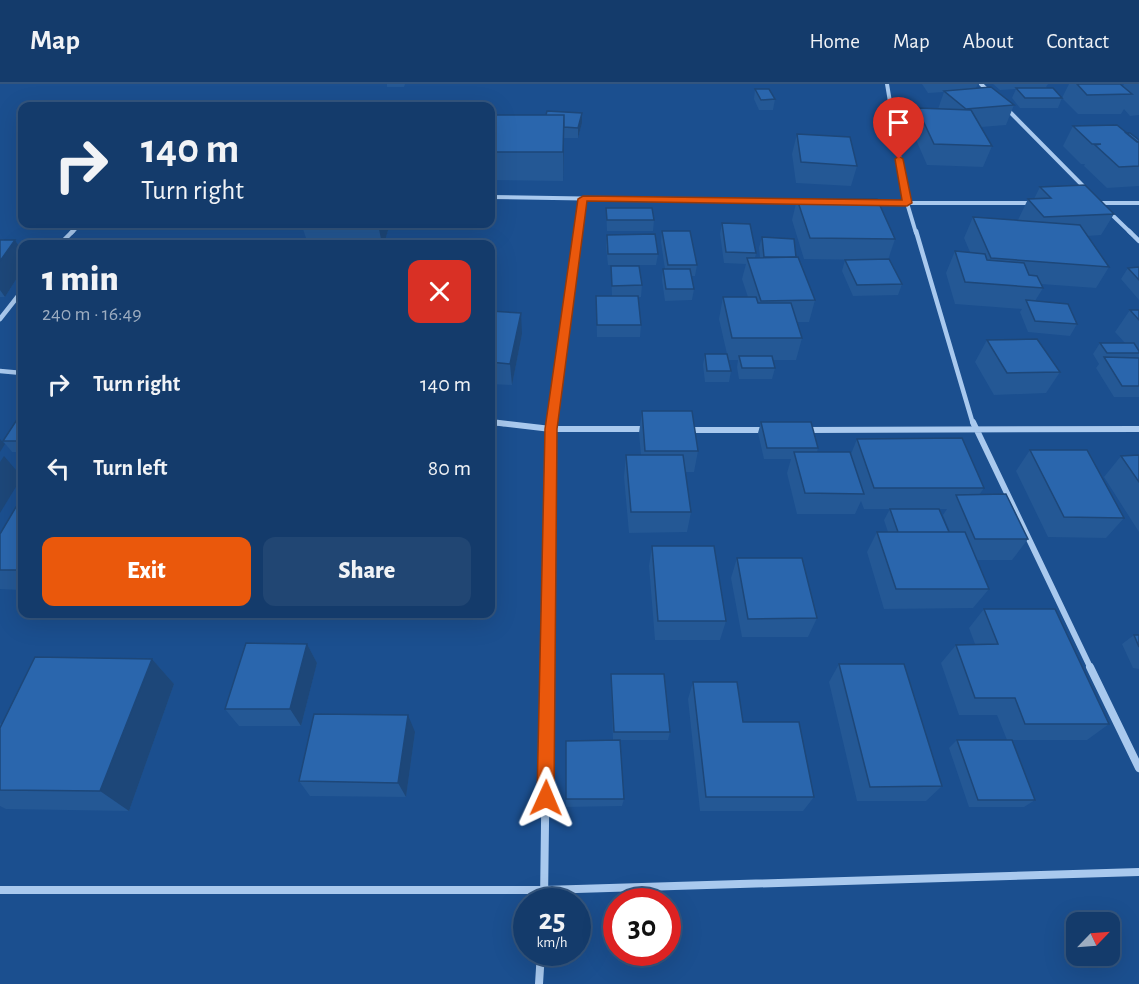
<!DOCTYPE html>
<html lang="en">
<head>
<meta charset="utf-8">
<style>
  :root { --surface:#143b6b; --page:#214673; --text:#f1f3f6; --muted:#9dadc1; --line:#33557e; --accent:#ea580c }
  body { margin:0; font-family:"Alegreya Sans",sans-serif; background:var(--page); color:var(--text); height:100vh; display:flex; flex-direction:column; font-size:22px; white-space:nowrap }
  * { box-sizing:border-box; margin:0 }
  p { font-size:20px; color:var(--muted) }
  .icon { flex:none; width:33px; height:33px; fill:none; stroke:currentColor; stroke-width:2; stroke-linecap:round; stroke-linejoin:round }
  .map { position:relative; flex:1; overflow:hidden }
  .drawer { position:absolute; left:18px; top:156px; width:477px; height:378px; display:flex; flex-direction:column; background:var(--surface); border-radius:12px; box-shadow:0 6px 24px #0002,0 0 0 2px var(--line) }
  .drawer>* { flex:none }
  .top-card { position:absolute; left:18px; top:18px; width:477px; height:126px; border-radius:12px; box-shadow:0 6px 24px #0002,0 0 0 2px var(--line); background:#143b6b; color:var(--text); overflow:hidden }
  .needle { width:39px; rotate:65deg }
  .buttons { position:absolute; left:1066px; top:828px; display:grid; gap:12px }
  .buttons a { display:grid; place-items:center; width:54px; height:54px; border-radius:12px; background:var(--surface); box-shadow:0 6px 24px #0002,0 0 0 2px var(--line); font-size:30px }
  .speed { position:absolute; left:513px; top:804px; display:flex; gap:12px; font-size:30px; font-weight:700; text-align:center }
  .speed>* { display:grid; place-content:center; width:78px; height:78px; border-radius:50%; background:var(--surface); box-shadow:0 6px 24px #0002,0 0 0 2px var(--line); line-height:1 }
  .speed small { font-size:15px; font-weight:400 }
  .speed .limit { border:9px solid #d22; background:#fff; color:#111 }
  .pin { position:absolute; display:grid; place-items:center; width:51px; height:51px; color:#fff; margin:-62px -26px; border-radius:50% 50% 50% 0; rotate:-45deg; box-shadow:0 0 6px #0007 }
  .pin .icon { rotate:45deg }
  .me { position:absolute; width:66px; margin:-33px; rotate:1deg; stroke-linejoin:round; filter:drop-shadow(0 0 4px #0008) }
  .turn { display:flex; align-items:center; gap:21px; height:126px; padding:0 24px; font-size:27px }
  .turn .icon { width:78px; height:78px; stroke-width:2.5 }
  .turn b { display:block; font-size:42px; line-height:51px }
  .round { display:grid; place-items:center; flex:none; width:63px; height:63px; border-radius:12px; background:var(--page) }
  .summary { display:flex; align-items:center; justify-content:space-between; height:102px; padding:0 24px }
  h1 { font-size:36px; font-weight:800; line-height:45px }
  .action { display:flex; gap:12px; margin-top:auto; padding:12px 24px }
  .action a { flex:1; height:69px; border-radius:12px; background:var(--accent); color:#fff; font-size:24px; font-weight:800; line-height:69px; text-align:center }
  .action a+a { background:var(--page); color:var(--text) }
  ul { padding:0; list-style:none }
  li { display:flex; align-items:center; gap:18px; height:84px; padding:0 24px }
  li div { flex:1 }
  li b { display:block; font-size:22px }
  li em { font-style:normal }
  header { display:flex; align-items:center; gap:36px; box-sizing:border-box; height:84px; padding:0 30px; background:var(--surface); border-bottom:2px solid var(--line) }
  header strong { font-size:28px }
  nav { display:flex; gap:33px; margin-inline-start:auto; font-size:21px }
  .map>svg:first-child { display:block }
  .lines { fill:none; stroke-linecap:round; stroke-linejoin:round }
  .street-far3 { stroke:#a9c9ee; stroke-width:4 }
  .street-far2 { stroke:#a9c9ee; stroke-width:4.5 }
  .street-far1 { stroke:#a9c9ee; stroke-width:6 }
  .street { stroke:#a9c9ee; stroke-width:8 }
  .wall { fill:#245895 }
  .shaded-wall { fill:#1d4779 }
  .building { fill:#2a66ad; stroke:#1d4779; stroke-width:1.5 }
  .route { fill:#ea580c; stroke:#983908; stroke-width:1.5 }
</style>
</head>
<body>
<header>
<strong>Map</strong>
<nav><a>Home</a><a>Map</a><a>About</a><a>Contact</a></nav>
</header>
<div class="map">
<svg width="1139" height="900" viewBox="0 0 1139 900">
  <rect width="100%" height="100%" fill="#1b4f8f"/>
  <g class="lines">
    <!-- street-far3 -->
    <path class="street-far3" d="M887,0l20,119 9,30
      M981,0l9,9
      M1006,24l81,82
      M490,113l312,5
      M872,119h161
      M1097,119h42
      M1107,126l24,23
      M71,149l9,-9
      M578,149l5,-34"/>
    <!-- street-far2 -->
    <path class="street-far2" d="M916,147l57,193
      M1129,147l10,10
      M60,160l13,-13
      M0,235l22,-28
      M0,287l22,2
      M490,338l14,2
      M552,340l26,-193"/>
    <!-- street-far1 -->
    <path class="street-far1" d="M491,338l60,7h95
      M973,338l118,247
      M689,346h77
      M806,346l333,-1
      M547,585l5,-247"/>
    <!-- street -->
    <path class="street" d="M1090,583l49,101
      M0,806h544l595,-18
      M544,818l3,-235
      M539,900l2,-32"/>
  </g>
  <!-- wall -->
  <path class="wall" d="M387,0h18l-1,3h-17z
    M922,0h56l-2,4 38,17 -8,20 -25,2 11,19 -9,21 -56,-2 -16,-37 6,-20 21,1 6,-17 -16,1z
    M993,0h55l-2,3 16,11 7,-14h51l3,2 1,-2h15v31l-9,1 -6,-7 -3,5h-43l-16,-16 -4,10h-38l-8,-10 4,-9 -16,1z
    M755,5l20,10 -2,11h-14l-5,-11z
    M490,31l92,8 -4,15h-14l-1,43 -73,-1z
    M1073,42l53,7 13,7v46l-32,2 -23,-22 1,-2h-4l-18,-18z
    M797,50l60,32 -6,20 -55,-3 -4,-29z
    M1040,103l74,27 -13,21 -14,1 22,31 -13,21 -55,-4 2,4 -8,13 42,23 -7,12 -42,-4 -8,-20 2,-3 -67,-5 -9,-31 9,-22 15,1 -6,-14 9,-21 45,3 10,-21h6z
    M797,115l98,40 -7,21 14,24 -4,11 -45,1 -11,-25 3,-11h30l-71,-1 -12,-39z
    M606,124l48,12 -1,11h-46z
    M722,139l34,30 -1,5h5l-1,-10 3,-11 34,20 19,43 -6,22h-12l5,16 -6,22h-23l2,8 -3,11h-33l-2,-12 1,-7h-9l2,11 -2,11h-24l-2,-17 2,-11h22l-8,-35 4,-22h25l-6,-18 4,-15 -22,-1 -4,-29z
    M389,143l-5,17h-76l-5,-15z
    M662,147l35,34 -2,11h-4l3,13 -2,11 -27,1 -3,-21 1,-11h2l-4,-27z
    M607,151l51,19 -2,11h-48l-2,-19z
    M0,156h15l7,11v19l-17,27h-5z
    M611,182l31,19 -1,12h-3l3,28 -1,12h-43l-1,-41h16z
    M1139,183v33l-18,-21 7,-11z
    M1130,226h9v87h-25l-18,-29 3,-4 -6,-10 7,-11h25l-10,-11z
    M490,227l32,23 -10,51 -22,-1z
    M987,256l73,32 -14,21 -52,2 -19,-33z
    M642,327l56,40 -4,21h-9l6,40 -4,20 -58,1 -5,-56 2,-22h15l-2,-22z
    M22,328v40h-10l-9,-11z
    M761,338l57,26 -1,4 34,2 6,-15 127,49 -5,7 49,44 -16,21h-36l13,29 -16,19 -89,1 -17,-57 10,-20h11l-4,-12 6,-11 60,23 -7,-17 4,-6h-83l-3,-8 -6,13h-58l-10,-41 4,-14h-27l-6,-26z
    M1030,366l94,68 -18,20 -58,-1 -32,-66z
    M1139,371v77l-35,-55 17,-21z
    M22,424v82l-22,-1v-55z
    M652,462l74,75 -6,19h-65l-6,-74z
    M737,474l80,60 -9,19h-66l-11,-59z
    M984,525l125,115 -22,16h-75l23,60 -11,7h-55l-20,-59 8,-8h50l-10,-25h-38l-18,-52 15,-18 19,-1 -6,-16z
    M1134,551h5v34l-6,-1 -11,-24z
    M307,560l10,19 -16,63h-62l-14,-17z
    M152,575l22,25 -45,127 -123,-2 -6,-3v-83l2,2z
    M839,580l103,122 -16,15h-69l-28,-119z
    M611,590l59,58 -2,8h-55l-2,-56z
    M693,598l50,40 71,75 -11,14h-103l-12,-112z
    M415,648l-9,65 -96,-1 -11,-15z
    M566,657l58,58 -2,7 -56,1z"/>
  <!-- shaded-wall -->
  <path class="shaded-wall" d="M582,29v10l-4,15v-10z
    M564,31v28l-1,38v-29z
    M380,140h8l1,3 -5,17h-2l-3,-15z
    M15,156l7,11v19l-17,27 -5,-7v-29z
    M521,229l1,21 -10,51 -2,-21z
    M0,355l5,5 -5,8z
    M4,372l18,21 -22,36v-51z
    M307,560l10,19 -16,63 -11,-17z
    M152,575l22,25 -45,127 -29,-20z
    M408,631l7,17 -9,65 -8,-14z"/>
  <!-- building -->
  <path class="building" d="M1077,0h43l12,10 -45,1z
    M991,3l23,18 -48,4 -22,-18z
    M1016,4h37l9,10h-37z
    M755,5h14l6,10 -14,1z
    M917,24l54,2 21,36 -58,-2z
    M547,27l35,2 -4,15 -14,-1v-12h-18z
    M490,31h74l-1,37h-73z
    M1117,41l22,18v23l-20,1 -24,-22 6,-1h-9l-19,-18z
    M1126,49h4l9,7v2h-2z
    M797,50l53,3 7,29 -56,-4z
    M1085,101l29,29 -70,3 -16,-18 23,-1 -11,-11z
    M797,115h80l18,40 -85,-1z
    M606,124h46l2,12h-47z
    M973,133l107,8 29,42 -118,-9z
    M722,139l28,1 6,29 -30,-1z
    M305,140h75l-1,5h-76z
    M662,147h28l7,34h-29z
    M655,150l3,20h-50l-1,-19z
    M762,153l32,2 2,18h-32z
    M0,156h15l-15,21z
    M955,167l30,3 2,6 37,3 5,12 8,1 6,12 -78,-6z
    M798,173l17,43 -54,1 -14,-43z
    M889,175l13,25 -45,1 -12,-25z
    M611,182h28l3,19 -30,1z
    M1139,183v13l-11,-12z
    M663,185h27l4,20h-28z
    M596,212h42l3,29h-44z
    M723,213h33l2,6h33l11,35h-70z
    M1026,216l42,4 9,20 -42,-3z
    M1130,226h9v10z
    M490,227l31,2 -11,51 -20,-2z
    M1037,255l23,33 -53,1 -20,-33z
    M1100,259h34l5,8v2h-32z
    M705,270h22l4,17h-24z
    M739,272h33l3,12h-33z
    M1104,273l35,1v28h-17z
    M642,327h50l6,40h-53z
    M22,328v29h-19z
    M761,338h50l7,26h-51z
    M962,354l22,50h-110l-17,-49z
    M1030,366h57l37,68 -60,-1z
    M794,368h56l14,42 -59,-1z
    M626,371h57l8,57h-60z
    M1139,371v27l-18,-26z
    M1006,410l22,45h-53l-19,-44z
    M16,423l6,1v62h-22v-36z
    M890,425h49l10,23h-51z
    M877,448h88l24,57h-93z
    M652,462h62l12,75h-68z
    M737,474h65l15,60 -69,1z
    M984,525h71l54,115h-84l-10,-26h-40l-19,-53 42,-1z
    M1134,551h5v12z
    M246,559l61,1 -17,65h-65z
    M35,573l117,2 -52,132 -100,-1v-62z
    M839,580h65l38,122 -72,1z
    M611,590h53l6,58h-56z
    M693,598h44l6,40h56l15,75h-108z
    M314,630l94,1 -10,68 -99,-2z
    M620,656l4,59h-58v-58z
    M957,656h55l23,60h-57z"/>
  <!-- route -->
  <path class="route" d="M899,72l4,3 9,44 -5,3 -320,-5 -30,228 -3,369 -2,6 -6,3 -7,-3 -2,-6 8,-369 33,-230 5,-3 319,4 -7,-41z"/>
</svg>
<div class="buttons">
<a><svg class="needle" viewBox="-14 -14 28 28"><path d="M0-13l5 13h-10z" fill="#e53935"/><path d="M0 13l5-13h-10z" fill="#9dadc1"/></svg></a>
</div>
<div class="speed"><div>25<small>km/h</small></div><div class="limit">30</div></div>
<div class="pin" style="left:899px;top:75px;background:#d93025"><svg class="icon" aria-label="arrive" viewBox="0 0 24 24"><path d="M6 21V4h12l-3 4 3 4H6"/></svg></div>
<svg class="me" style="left:546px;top:714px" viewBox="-20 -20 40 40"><path d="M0-17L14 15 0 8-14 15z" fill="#ea580c" stroke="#fff" stroke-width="4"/></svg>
<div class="top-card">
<div class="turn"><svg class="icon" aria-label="right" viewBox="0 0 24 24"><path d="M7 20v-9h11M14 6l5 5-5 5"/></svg><div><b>140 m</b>Turn right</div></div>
</div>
<section class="drawer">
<div class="summary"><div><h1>1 min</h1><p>240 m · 16:49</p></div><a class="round" style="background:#d93025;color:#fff"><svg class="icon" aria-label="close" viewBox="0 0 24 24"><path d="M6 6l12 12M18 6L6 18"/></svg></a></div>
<ul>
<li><svg class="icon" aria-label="right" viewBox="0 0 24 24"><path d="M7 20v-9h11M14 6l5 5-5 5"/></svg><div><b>Turn right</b></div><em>140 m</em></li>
<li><svg class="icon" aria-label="left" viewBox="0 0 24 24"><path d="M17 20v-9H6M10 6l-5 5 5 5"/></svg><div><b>Turn left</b></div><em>80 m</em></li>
</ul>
<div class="action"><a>Exit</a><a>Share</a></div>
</section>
</div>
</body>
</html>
